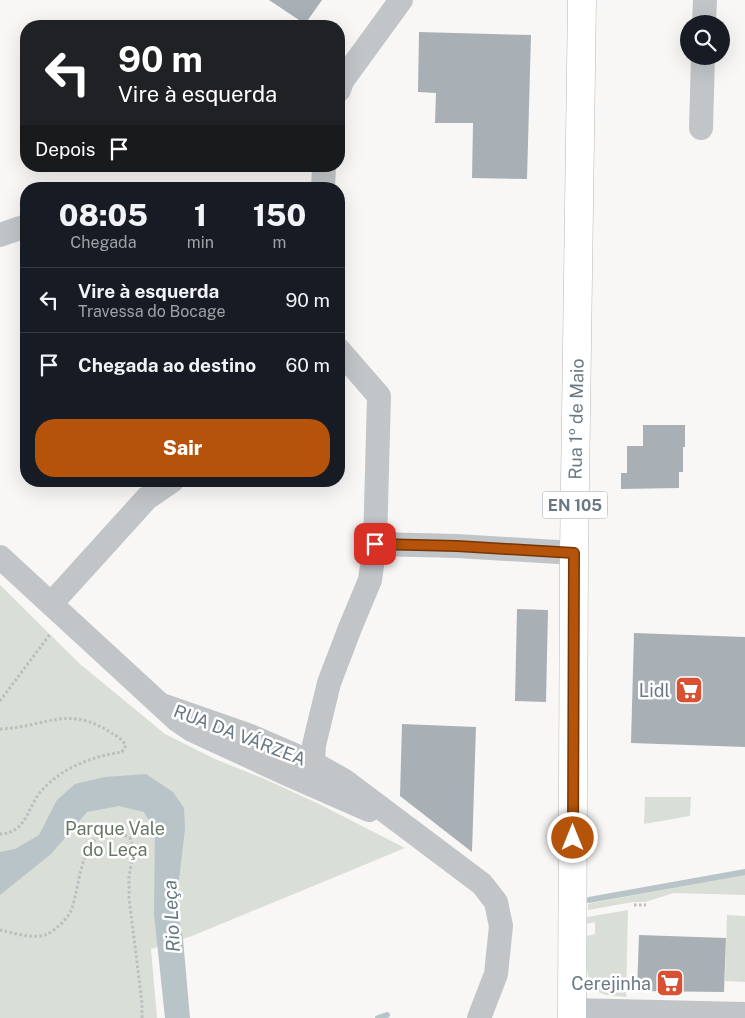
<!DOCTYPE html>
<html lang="pt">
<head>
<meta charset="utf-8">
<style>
  :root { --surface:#171b24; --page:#20242c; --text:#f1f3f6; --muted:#9ea1a6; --line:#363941; --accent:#b45309 }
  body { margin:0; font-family:"Public Sans",sans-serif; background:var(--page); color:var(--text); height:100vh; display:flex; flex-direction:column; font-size:19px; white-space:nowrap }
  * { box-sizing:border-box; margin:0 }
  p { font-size:16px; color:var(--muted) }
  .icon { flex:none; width:28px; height:28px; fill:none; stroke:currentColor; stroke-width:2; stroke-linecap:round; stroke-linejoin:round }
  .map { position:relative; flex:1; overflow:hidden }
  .details { position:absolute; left:20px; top:182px; width:325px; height:305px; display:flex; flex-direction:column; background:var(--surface); border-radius:20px; box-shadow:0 5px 20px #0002 }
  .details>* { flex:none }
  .banner { position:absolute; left:20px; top:20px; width:325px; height:152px; border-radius:20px; box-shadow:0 5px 20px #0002; background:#202124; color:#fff; overflow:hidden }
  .tools { position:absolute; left:680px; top:15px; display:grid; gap:10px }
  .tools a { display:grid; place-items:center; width:50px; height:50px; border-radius:50%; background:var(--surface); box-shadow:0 5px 20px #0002; font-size:25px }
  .pin { position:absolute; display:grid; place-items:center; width:42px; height:42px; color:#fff; margin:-21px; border-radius:10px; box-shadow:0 2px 8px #0006 }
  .me { position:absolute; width:55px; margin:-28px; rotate:0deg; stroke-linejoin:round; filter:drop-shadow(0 0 4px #0008) }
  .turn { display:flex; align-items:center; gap:18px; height:105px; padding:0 15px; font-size:22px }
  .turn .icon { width:65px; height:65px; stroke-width:2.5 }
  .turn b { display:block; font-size:35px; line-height:42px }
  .then { display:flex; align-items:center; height:48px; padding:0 15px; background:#0003; gap:10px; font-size:19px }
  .eta { display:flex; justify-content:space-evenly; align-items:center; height:85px; text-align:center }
  .eta b { font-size:30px; font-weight:800; line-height:35px }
  .button { display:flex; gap:10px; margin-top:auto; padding:10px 15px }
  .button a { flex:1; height:58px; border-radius:20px; background:var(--accent); color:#fff; font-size:20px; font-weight:800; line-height:58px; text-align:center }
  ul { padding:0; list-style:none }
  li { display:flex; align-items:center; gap:15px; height:65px; padding:0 15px; border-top:1px solid var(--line) }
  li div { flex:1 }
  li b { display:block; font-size:19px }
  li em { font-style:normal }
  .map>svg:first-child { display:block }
  .green { fill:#d9ded6 }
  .water { fill:#b8c4c8 }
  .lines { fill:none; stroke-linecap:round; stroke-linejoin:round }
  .stream { stroke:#b8c4c8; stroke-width:6 }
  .building { fill:#a8b0b5 }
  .primary-casing { stroke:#b4b9bc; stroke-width:29 }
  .path { stroke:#bbbec0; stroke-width:3; stroke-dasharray:2.5 2.5; stroke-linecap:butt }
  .street { stroke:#c1c5c8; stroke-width:24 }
  .primary { stroke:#fff; stroke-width:28 }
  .route-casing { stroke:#753606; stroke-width:12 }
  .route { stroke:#b45309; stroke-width:9 }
  .labels { text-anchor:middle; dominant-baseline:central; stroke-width:5; stroke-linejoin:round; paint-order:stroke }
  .shield { fill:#fff; stroke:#95a1a9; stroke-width:1 }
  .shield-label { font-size:16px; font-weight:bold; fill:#687984 }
  .street-label { font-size:18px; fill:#687984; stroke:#fff }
  .poi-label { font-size:18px; fill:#687984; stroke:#fff; text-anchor:end }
  .park-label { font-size:18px; fill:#677763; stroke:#fff }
  .water-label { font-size:19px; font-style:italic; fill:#647a80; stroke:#fff }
</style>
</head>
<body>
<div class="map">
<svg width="745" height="1018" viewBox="0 0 745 1018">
  <rect width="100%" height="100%" fill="#f8f7f5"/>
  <!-- green -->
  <path class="green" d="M0,585l80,79 85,70 50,25 52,21 54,25 84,43 -213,88 -41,13 6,69h-157z
    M645,797h46l-1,19 -46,8z
    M745,874v21l-71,-2 -29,9h-12l-45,8v-6z
    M628,910l-2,87c-7,-1 -14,-1 -20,-2 -25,-7 -19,-40 -19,-59l8,-2v-12l-8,2v-7z
    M727,915l18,1v66l-20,-1z"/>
  <!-- water -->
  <path class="water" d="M146,774l27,18 11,16 1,21 -9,76 7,34 7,79h-25l-11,-104 1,-83 -11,-19 -25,-6 -32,6 -36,42 -51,41v-43l15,-3 24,-14 18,-35 18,-16 30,-7z"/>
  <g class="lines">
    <!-- stream -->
    <path class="stream" d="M589,900l156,-28
      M378,1018l9,-3"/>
  </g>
  <!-- building -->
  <path class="building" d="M269,0h53l-17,24z
    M419,32l112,3 -4,144 -55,-1 1,-55h-38l1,-30 -18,-1z
    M643,425h42v22h-2v25h-4v16l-58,1v-16h6v-27h16z
    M517,609l31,1 -2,92 -31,-1z
    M634,633l111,4v110l-114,-4z
    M402,724l74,3 -4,125 -72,-56z
    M639,935l87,3 -2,54 -87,-1z"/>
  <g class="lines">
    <!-- primary casing -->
    <g class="primary-casing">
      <path id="primary" d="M572,1018l2,-465 8,-553"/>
    </g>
    <!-- path -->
    <path class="path" d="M0,701l51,-68
      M0,729c40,-1 66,-23 105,0 8,5 15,8 21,16l-4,7c-28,4 -59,15 -79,37 -16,16 -15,44 -43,45
      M634,905h12
      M0,930c14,3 31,9 45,5 10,-4 24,-17 27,-27 9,-26 10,-96 58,-70l4,11 -5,27v22l13,105v15"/>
    <!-- street -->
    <path class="street" d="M704,24l1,-24
      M339,90l3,-9 59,-81
      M701,128l2,-72
      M323,189l1,-23
      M0,235l26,-9
      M375,544l82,2 117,7
      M0,557l176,162 16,11 93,43 84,37
      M51,604l96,-106 25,-17
      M162,705l86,30 65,28 32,18 137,103 14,18 5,24 -5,48 -17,44
      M316,777l-3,-14 1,-18 15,-62 21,-55 20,-48 5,-36 4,-148 -40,-46
      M572,1010l173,4"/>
    <!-- primary -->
    <use href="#primary" class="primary"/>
  </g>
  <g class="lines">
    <!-- route casing -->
    <g class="route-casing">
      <path id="route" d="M375,544l82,2 117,7 -1,285"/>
    </g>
    <!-- route -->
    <use href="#route" class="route"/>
  </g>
  <!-- icons -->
  <defs>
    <g id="supermarket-square" transform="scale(1.4375)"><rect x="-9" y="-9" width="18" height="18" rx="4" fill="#d95133" stroke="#fff"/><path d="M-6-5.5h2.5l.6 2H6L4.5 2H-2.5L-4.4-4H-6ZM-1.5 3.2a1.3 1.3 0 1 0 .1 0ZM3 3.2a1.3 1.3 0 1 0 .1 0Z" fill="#fff"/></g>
  </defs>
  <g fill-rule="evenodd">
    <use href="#supermarket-square" x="689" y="690"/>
    <use href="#supermarket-square" x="670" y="983"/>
  </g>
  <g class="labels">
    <!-- shield labels -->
    <rect class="shield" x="542.5" y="491.5" width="65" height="27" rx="4"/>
    <g class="shield-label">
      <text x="575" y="505">EN 105</text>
    </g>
    <!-- street labels -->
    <g class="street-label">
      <text transform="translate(576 419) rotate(-89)">Rua 1º de Maio</text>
      <text transform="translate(240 735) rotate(21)">RUA DA VÁRZEA</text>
    </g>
    <!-- poi labels -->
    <g class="poi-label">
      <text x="670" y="690">Lidl</text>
      <text x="651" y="983">Cerejinha</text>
    </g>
    <!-- park labels -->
    <g class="park-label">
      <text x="115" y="828">Parque Vale<tspan x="115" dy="21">do Leça</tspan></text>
    </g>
    <!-- water labels -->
    <g class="water-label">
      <text transform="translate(171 916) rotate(-93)">Rio Leça</text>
    </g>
  </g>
</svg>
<div class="tools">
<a><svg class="icon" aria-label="search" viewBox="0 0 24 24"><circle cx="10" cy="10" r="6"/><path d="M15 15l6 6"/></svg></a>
</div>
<div class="pin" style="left:375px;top:544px;background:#d93025"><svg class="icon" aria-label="arrive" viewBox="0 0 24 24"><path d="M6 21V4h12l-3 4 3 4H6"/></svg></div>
<svg class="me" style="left:573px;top:838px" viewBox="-20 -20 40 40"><circle r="17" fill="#b45309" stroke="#fff" stroke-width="3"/><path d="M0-11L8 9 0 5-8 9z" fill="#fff"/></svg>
<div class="banner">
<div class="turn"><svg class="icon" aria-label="left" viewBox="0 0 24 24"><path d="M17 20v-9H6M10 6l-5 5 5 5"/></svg><div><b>90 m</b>Vire à esquerda</div></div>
<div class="then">Depois<svg class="icon" aria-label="arrive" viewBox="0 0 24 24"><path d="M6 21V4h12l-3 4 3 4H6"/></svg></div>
</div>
<section class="details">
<div class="eta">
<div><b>08:05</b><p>Chegada</p></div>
<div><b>1</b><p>min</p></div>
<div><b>150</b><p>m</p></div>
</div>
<ul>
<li><svg class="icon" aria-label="left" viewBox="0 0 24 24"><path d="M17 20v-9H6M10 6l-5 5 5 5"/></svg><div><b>Vire à esquerda</b><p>Travessa do Bocage</p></div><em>90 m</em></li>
<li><svg class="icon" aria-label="arrive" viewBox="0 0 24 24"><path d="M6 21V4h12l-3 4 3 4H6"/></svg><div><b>Chegada ao destino</b></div><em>60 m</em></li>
</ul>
<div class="button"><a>Sair</a></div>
</section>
</div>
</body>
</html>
